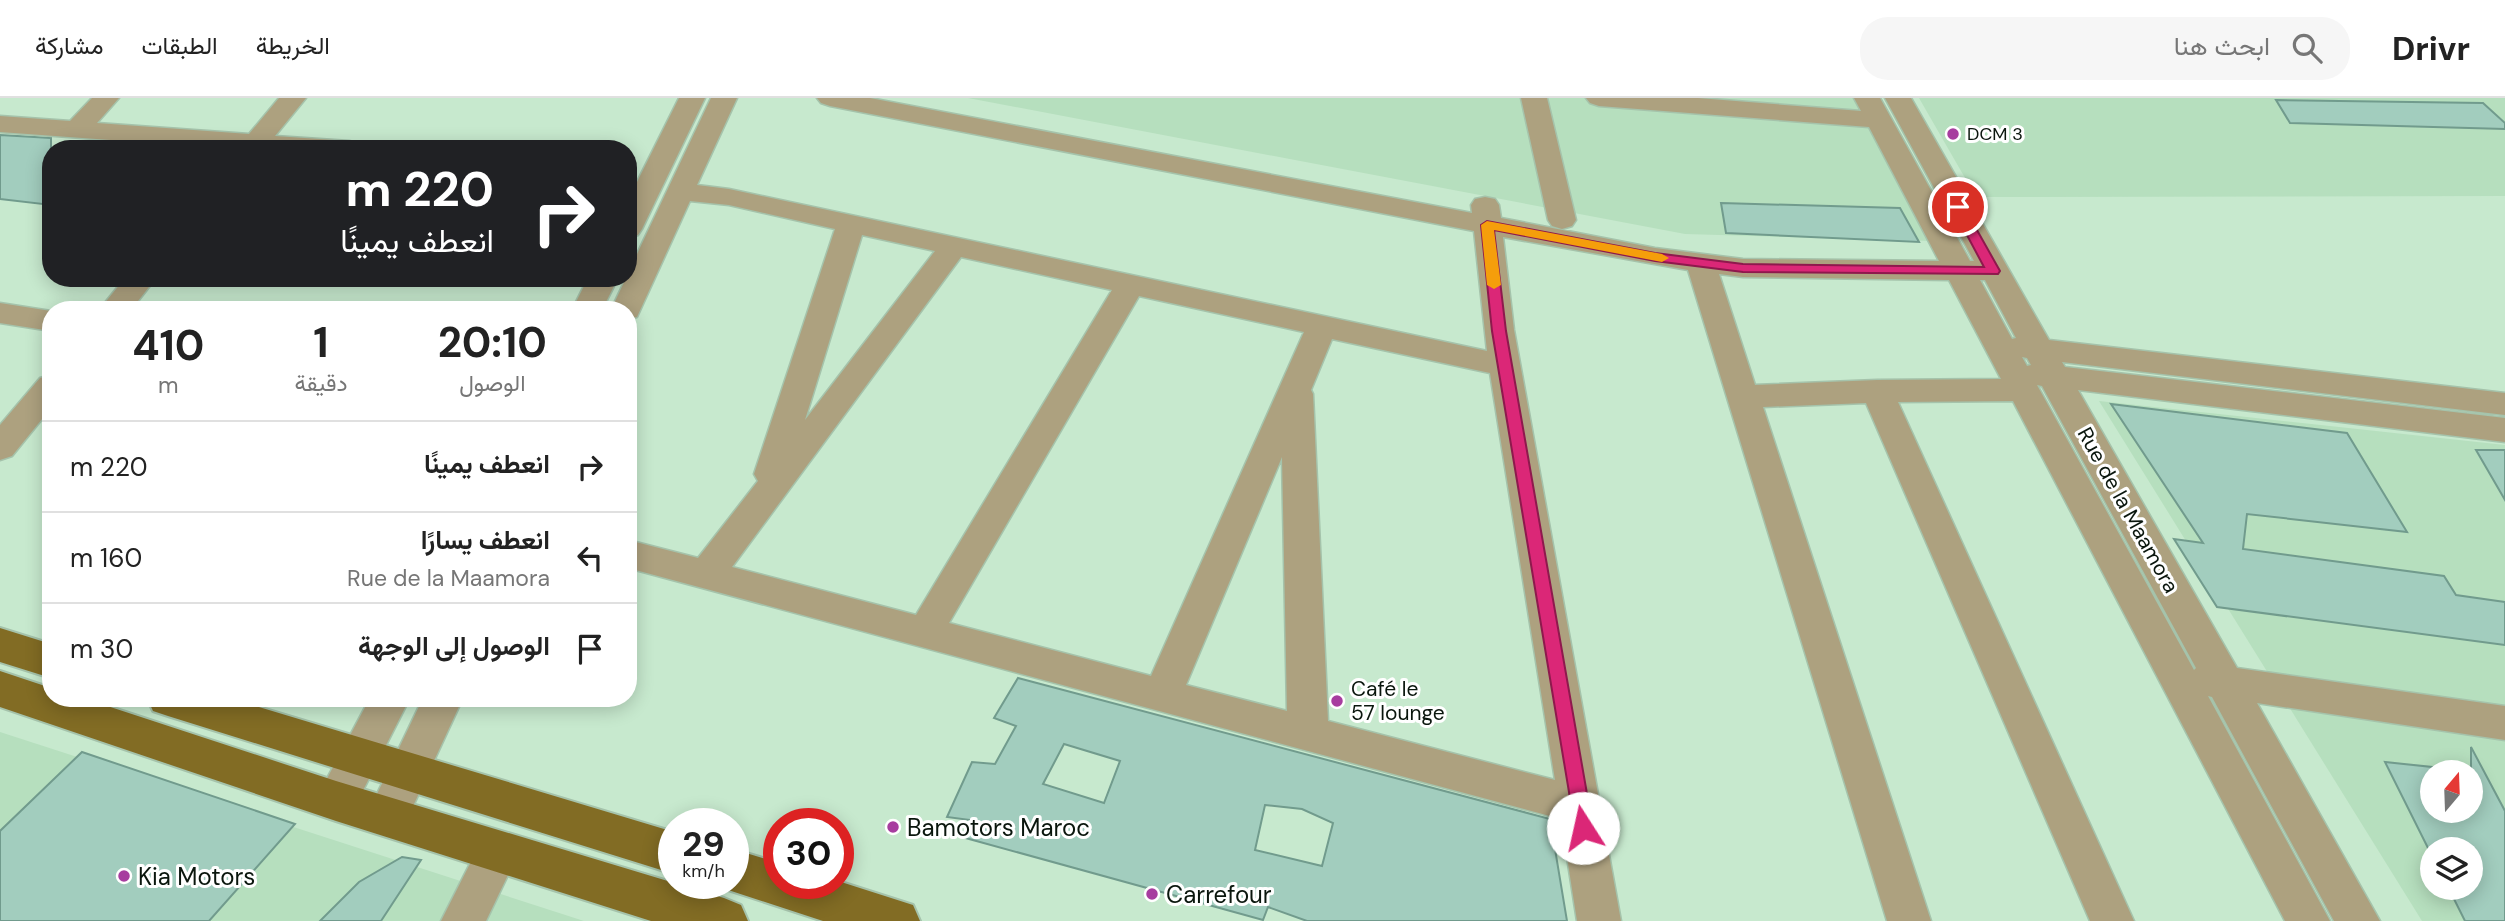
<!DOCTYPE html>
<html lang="ar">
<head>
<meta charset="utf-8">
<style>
  :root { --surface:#fff; --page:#f6f6f6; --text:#222; --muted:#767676; --line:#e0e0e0 }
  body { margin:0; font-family:"DM Sans",Vazirmatn,sans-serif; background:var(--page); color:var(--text); direction:rtl; height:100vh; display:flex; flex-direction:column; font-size:26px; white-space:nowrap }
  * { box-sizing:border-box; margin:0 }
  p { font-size:23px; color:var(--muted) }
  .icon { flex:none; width:38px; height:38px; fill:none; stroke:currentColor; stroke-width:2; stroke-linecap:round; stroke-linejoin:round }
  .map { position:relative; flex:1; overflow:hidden; direction:ltr }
  .panel { position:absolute; left:42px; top:203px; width:595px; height:406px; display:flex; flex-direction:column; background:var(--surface); border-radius:28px; box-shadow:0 4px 18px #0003; direction:rtl }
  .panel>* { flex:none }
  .banner { position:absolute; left:42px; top:42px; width:595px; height:147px; border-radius:28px; box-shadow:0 4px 18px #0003; direction:rtl; background:#202124; color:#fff; overflow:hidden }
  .needle { width:46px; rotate:19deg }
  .fabs { position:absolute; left:2420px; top:662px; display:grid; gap:14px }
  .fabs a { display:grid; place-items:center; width:63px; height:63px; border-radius:50%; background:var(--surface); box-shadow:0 4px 18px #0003; font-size:35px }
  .speed { position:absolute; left:658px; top:710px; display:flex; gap:14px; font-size:35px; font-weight:700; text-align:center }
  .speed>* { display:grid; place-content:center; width:91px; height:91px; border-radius:50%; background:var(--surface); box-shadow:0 4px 18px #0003; line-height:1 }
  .speed small { font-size:18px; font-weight:400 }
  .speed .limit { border:10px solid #d22; background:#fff; color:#111 }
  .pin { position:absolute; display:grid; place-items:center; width:60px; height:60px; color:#fff; margin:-30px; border:4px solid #fff; border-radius:50%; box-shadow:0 2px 7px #0007 }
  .me { position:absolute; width:77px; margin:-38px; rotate:350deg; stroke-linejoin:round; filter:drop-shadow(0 0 5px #0008) }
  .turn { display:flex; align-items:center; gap:24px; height:147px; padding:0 28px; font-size:32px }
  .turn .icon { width:91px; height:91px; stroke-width:2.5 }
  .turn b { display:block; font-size:49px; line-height:60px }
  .eta { display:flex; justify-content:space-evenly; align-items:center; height:119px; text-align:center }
  .eta b { font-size:42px; font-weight:700; line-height:49px }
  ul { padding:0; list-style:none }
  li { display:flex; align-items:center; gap:21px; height:91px; padding:0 28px; border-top:2px solid var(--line) }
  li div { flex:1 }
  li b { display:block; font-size:26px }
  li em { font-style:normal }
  header { display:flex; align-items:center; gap:42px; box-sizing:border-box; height:98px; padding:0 35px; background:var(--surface); border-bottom:2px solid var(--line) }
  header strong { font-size:33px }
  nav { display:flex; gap:38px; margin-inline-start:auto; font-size:24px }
  .search { width:490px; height:63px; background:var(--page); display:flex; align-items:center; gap:18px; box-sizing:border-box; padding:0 24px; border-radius:28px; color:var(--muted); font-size:26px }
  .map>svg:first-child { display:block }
  .built { fill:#b6dfbe; fill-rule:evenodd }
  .building { fill:#a2cdbe; stroke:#719b8d; stroke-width:2; fill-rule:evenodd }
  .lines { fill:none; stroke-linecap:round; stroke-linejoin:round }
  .minor-casing { stroke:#a5c3ab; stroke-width:3 }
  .major-casing { stroke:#a5c3ab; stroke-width:4 }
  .minor { fill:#ada17f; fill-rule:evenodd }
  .major { fill:#826c24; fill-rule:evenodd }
  .route { fill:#db2777; stroke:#8e194d; stroke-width:2 }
  .slow { fill:#f59e0b }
  .poi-dot { fill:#a73d9f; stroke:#fff; stroke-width:2.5 }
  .labels { text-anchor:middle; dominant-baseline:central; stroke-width:6; stroke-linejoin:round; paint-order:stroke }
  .far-poi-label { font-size:18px; fill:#0a160d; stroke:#fff; text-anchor:start }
  .street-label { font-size:21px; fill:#0a160d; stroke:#fff }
  .poi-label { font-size:21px; fill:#0a160d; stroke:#fff; text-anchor:start }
  .near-poi-label { font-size:24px; fill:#0a160d; stroke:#fff; text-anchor:start }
</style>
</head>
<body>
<header>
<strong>Drivr</strong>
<div class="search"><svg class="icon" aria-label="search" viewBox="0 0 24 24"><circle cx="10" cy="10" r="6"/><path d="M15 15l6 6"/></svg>ابحث هنا</div>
<nav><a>الخريطة</a><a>الطبقات</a><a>مشاركة</a></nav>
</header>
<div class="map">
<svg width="2505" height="823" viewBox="0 0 2505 823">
  <rect width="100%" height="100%" fill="#c7e9ce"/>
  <!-- built -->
  <path class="built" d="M968,0h887l78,143 -248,-7z
    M1919,0h586v98l-529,1z
    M2099,303l406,44v476h-83zM2432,674h39v38h-39zM2432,751h39v38h-39z
    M0,634l584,189h-584z"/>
  <!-- building -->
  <path class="building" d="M2276,2l207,3 22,20v6l-215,-6z
    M0,37l51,3v67l-51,-6z
    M1721,105l179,5 19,34 -193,-9z
    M2111,306l236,29 60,99 -160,-18 -4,35 201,27 12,19 49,7v43l-288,-38 -43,-68 29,4z
    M2476,352h29v50z
    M1018,580l532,141 17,102h-260l-39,-14 -5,13 -301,-83 8,-17 -23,-3 25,-55 23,2 21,-38 -22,-8zM1064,646l56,17 -16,42 -61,-19zM1265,707l37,4 31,14 -11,43 -67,-16z
    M2471,649l34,64v110h-40l-17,-34h23v-38h-39v7l-47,-94 47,5v43h39z
    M82,654l213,72 -86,97h-209v-90z
    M402,759l19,3 -40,61h-61l39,-39z"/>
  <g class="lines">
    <!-- minor casing -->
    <g class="minor-casing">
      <path id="minor" d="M92,0h27l-22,25 152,11 30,-36h27l-31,38 74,5 9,2 4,6h-128l-234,-17v-16l70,5z
        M679,0h26l-63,131 -4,6 -10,3v-38z
        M711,0h26l-40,87 32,4 758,162 -13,-120 -644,-125 -9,-3 -4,-5h53l602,115 -1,-8 4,-6 10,-2 10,2 4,6 2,13 154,30 88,11 196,2 -70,-134 -270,-21 -9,-3 -4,-5h112l163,13 -7,-13h26l90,163h4l-89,-163h26l138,242 456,53v22l-443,-53 3,5 440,51v24l-427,-52 159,278 268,38v34l-248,-37 123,218h-46l-122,-224 -4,-1 122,225h-45l-272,-520 -115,1 236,519h-44l-224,-518 -103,4 168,514h-44l-199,-651 -185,-33 11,93 107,591h-44l-16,-102 -933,-251v-28l70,18 60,-77 -4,-7 81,-245 -106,-24 -39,-4 -53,116 -9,2v-9h-17l15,-32h2v-5zM862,137l73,16 -130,169zM961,159l151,33 -196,325 -184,-48zM1719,176l24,3 206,3 52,99 -124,1 -122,5zM1980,182h5l31,58 -4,1zM1139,198l165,36 -153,344 -202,-53zM1332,241l158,34 65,407 -227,-59 -15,-327 -2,-4zM2022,259l5,1 4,7 -4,1zM2037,287l5,1 154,282 -2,2zM1282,359l5,254 -101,-26z
        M1521,0h26l29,122 -4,6 -10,3 -10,-3 -4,-6z
        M125,180h31l-25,32h-32z
        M588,180h30l-16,32h-30z
        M0,205l51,8v20l-51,-8z
        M51,277v33l-39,48 -12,4v-35l40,-47z
        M370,600h40l-59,116 -15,5 -15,-5 -6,-13z
        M423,600h40l-61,132 -15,6 -15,-6 -6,-13z
        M498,735l15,5 6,14 -33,69h-45l42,-83z"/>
    </g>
    <!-- major casing -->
    <g class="major-casing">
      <path id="major" d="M0,530l51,16v34l-51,-16z
        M0,573l51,17v10h32l253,83 388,117 17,7 7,16h-97l-315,-100 -336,-114z
        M147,600h82l445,134v42l-506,-158 -15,-5z
        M733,751l46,14v21h59v-3l75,24 7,16h-97l-107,-35 -1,-2h18z"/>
    </g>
    <!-- minor -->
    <use href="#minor" class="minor"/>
    <!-- major -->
    <use href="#major" class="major"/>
  </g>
  <!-- route -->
  <path class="route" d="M1958,105l6,4 36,64 -2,3 -255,-2 -88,-11 -161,-31 12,101 87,497 -3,6 -7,3 -7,-3 -84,-503 -11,-106 6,-4 168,32 88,11 241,3 -32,-60z"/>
  <!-- slow -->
  <path class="slow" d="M1487,123l175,33 7,4 -7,4 -168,-32 7,55 -7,4 -7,-4 -6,-60z"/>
  <!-- markers -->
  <g class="poi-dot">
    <circle cx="1953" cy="36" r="7"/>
    <circle cx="1337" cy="603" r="7"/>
    <circle cx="893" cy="729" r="7"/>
    <circle cx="124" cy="778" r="7"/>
    <circle cx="1152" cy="796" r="7"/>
  </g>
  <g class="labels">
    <!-- far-poi labels -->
    <g class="far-poi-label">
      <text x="1967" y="36">DCM 3</text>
    </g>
    <!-- street labels -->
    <g class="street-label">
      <text transform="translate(2128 412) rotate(61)">Rue de la Maamora</text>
    </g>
    <!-- poi labels -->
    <g class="poi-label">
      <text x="1351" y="591">Café le<tspan x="1351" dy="24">57 lounge</tspan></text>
    </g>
    <!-- near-poi labels -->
    <g class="near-poi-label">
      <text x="907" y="729">Bamotors Maroc</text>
      <text x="138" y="778">Kia Motors</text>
      <text x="1166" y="796">Carrefour</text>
    </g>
  </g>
</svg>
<div class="fabs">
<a><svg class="needle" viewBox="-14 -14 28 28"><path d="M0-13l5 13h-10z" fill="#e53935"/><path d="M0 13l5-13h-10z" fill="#767676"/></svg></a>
<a><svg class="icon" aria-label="layers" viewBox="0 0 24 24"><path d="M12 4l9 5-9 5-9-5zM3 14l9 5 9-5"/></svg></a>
</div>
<div class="speed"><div>29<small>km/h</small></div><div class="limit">30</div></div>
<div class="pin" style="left:1958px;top:109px;background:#d93025"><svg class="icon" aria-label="arrive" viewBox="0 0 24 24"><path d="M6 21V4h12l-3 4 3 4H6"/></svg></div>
<svg class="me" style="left:1583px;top:730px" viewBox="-20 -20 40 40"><circle r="19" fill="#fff"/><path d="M0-13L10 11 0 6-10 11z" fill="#db2777"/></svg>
<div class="banner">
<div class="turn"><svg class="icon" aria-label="right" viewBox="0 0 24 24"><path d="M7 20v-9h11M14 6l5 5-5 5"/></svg><div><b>220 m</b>انعطف يمينًا</div></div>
</div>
<section class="panel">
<div class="eta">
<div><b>20:10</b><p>الوصول</p></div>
<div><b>1</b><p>دقيقة</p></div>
<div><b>410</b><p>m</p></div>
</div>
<ul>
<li><svg class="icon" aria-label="right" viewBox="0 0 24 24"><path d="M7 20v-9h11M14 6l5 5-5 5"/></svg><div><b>انعطف يمينًا</b></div><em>220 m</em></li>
<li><svg class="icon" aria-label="left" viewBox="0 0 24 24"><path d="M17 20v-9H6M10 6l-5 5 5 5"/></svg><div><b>انعطف يسارًا</b><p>Rue de la Maamora</p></div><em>160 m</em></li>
<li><svg class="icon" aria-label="arrive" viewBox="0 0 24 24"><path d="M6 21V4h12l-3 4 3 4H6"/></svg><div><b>الوصول إلى الوجهة</b></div><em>30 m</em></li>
</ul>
</section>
</div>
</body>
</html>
